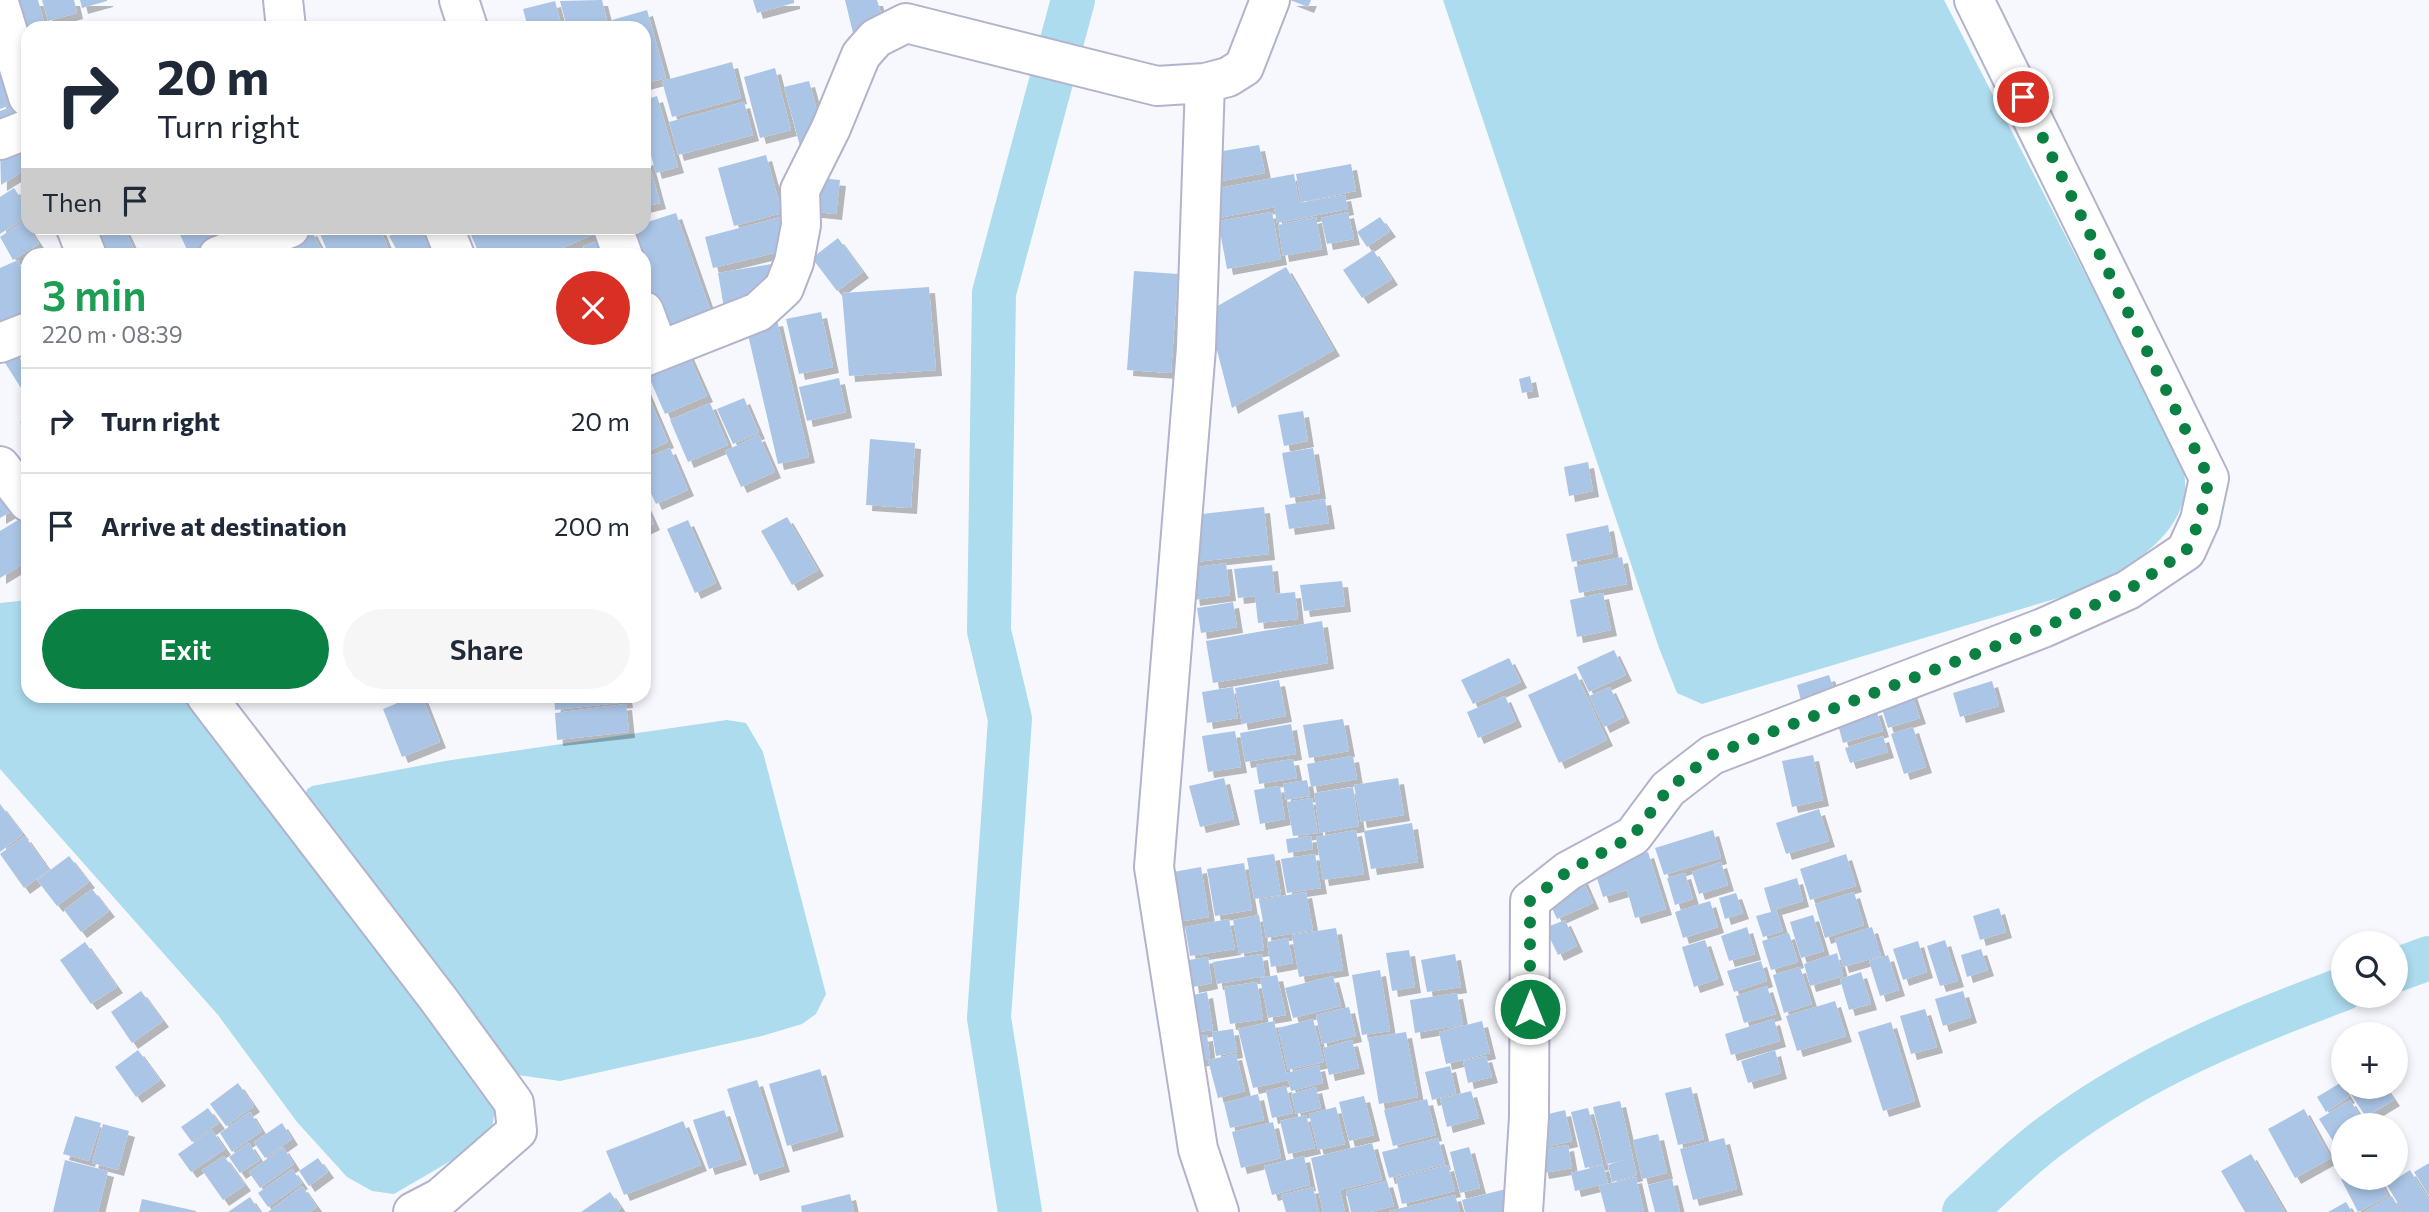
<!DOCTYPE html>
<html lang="en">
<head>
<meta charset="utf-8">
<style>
  :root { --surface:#fff; --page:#f6f6f7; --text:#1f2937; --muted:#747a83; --line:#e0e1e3; --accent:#0b8043 }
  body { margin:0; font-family:Commissioner,sans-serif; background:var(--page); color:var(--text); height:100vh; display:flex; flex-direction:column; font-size:26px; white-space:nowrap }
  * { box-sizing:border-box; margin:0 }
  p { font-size:23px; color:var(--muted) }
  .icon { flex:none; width:38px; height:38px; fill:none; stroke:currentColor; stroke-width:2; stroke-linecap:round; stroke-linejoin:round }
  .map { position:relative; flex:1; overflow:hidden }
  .side { position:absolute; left:21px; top:248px; width:630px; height:455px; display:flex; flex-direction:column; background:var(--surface); border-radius:21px; box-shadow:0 4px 10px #0003 }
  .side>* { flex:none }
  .guide { position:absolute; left:21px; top:21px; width:630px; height:214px; border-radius:21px; box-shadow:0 4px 10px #0003; background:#fff; color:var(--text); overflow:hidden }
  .buttons { position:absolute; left:2331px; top:931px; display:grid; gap:14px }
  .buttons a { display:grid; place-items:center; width:77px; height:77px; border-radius:50%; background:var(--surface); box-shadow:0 4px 10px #0003; font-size:35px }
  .pin { position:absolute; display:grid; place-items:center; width:60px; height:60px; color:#fff; margin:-30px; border:4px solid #fff; border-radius:50%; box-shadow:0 2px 7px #0007 }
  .me { position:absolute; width:77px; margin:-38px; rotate:0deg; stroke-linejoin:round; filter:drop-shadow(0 0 5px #0008) }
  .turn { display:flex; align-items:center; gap:24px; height:147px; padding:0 21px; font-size:32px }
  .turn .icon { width:91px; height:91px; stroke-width:2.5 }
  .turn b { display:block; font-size:49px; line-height:60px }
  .then { display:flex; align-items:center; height:66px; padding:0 21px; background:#0003; gap:14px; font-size:26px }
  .round { display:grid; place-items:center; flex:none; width:74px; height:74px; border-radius:37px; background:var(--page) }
  .head { display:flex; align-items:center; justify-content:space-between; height:119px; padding:0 21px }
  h1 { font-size:42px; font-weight:600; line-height:52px; color:#1e9e55 }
  .primary-button { display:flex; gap:14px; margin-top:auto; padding:14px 21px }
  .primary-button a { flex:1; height:80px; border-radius:42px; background:var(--accent); color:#fff; font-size:28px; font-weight:600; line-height:80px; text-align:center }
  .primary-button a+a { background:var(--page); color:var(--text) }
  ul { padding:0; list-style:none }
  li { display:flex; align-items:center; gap:21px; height:105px; padding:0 21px; border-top:2px solid var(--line) }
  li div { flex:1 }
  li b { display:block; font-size:26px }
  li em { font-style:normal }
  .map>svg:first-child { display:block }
  .water { fill:#addcee }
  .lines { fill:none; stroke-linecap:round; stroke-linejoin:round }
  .canal { stroke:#addcee; stroke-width:44 }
  .building { fill:#abc5e6; filter:url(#shadow) }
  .minor-casing { stroke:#b2b3cc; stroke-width:42 }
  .minor { stroke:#fff; stroke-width:38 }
  .route { stroke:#0b8043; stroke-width:12; stroke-dasharray:0 21.6 }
</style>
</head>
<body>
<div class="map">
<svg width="2429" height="1212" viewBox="0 0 2429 1212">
  <defs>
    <filter id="shadow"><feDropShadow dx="6" dy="6" stdDeviation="0" flood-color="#0004"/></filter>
  </defs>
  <rect width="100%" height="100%" fill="#f7f8fd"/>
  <!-- water -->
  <path class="water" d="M1443,0h501l239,464c1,8 3,19 2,27 -6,48 -56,74 -93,97l-390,116 -25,-11 -18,-45z
    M28,600v96l161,1 300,400 6,13 -5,28 -96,56 -22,-3 -25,-14 -50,-55 -79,-107 -218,-246v-166z
    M727,720l19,3 17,29 63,242 -10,20 -14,10 -40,12 -202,45 -49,-7 -206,-277 2,-8 5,-3 133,-25z"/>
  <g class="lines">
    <!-- canal -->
    <path class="canal" d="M2396,970l33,-12
      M1020,1212l-31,-194 21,-299 -21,-88 5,-338 79,-293
      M1964,1212c29,-26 57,-55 89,-78 88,-66 188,-107 290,-145"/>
  </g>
  <!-- building -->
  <path class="building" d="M9,0h29l7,25 -27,7z
    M42,0h32l3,13 -29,8z
    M80,0h27v1l-25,7z
    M602,0l7,28h-42l-7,-27z
    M753,0h41v3l-37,10z
    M845,0h32l7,24 -31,9z
    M1290,0h21l-3,7z
    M555,1l7,27h-34l-5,-19z
    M647,10l19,68 -22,6v-56h-30l-2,-8z
    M0,60l24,40 -24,9z
    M732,62l9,36 -69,19 -10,-36z
    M775,68l16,62 -31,8 -16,-61z
    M809,81l16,59 -25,6 -16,-59z
    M657,96l21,71 -22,6 -12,-41v-32z
    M744,102l9,33 -75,20 -9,-33z
    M22,103l6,14 -28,19v-25z
    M18,135l10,16v17l-27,17 -1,-39z
    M1259,145l6,28 -49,9 -5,-29z
    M766,155l16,58 -48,13 -16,-58z
    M648,159l12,44 -16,4v-47z
    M1351,164l5,27 -55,11 -5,-28z
    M1294,174l5,29 46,-8 3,14 -71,14 -3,-16 -60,12 -5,-29z
    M810,177l30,3 -4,34 -29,-3z
    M14,188l14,21v7l-28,18v-37z
    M1272,212l9,47 -54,10 -9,-48z
    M1348,212l6,27 -27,5 -6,-26z
    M676,213l37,105 -55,19 -14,-40v-41h-14l2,-28h12v-5z
    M781,217l9,32 -77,19 -8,-31z
    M1316,217l6,32 -39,7 -5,-31z
    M1380,217l10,14 -23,16 -10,-15z
    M24,221l15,23 -26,16 -13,-23z
    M78,228h46l13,28h-46z
    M177,228h37l8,17 -24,11h-8z
    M329,228h51l11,28h-62l-10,-25z
    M406,228h27l15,28h-48l-11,-20z
    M468,228h129l2,4 -55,24h-64z
    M311,230l14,26h-23l-9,-16z
    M838,238l25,34 -26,19 -25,-33z
    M284,240l9,16h-35z
    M600,240l6,16h-20l-3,-10z
    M1373,250l19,29 -30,19 -19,-28z
    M18,260l10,23v32l-28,12v-59z
    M784,262l-10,29 -50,17 -6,-35z
    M1286,267l48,83 -102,58 -25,-96z
    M1134,271l44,3 -7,99 -44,-3z
    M929,287l7,83 -87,6 -7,-83z
    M821,312l12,55 -34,7 -13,-55z
    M777,320l32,137 -31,7 -32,-138z
    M9,345l19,29v25l-28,-44z
    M686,349l21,47 -42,18 -21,-48z
    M1530,376l3,15 -11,2 -3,-14z
    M839,378l7,34 -39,9 -8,-34z
    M644,386l24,56 -24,11z
    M744,398l15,35 -26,11 -16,-35z
    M710,403l18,42 -40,17 -18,-42z
    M1303,411l5,30 -24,5 -6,-31z
    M28,417v16l-8,-11z
    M759,435l16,37 -34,15 -16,-36z
    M870,439l45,4 -4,65 -45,-3z
    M670,448l18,42 -32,14 -12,-25v-20z
    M1313,448l7,45 -30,5 -8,-45z
    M1588,462l5,29 -24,5 -5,-29z
    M0,469l21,37 -21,12z
    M1325,499l4,24 -40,6 -4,-24z
    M644,502l10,22 -10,5z
    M1264,507l5,47 -84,9 8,-48z
    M28,514v47l-28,17v-47z
    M787,517l31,53 -26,15 -31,-54z
    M688,520l28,63 -21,10 -28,-64z
    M1608,525l5,28 -41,9 -6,-28z
    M1622,557l5,27 -48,9 -5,-26z
    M1226,563l4,32 -36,5 -4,-32z
    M1272,565l3,29 20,-2 3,27 -40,4 -3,-27 -17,2 -4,-29z
    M1342,581l3,25 -41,5 -4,-26z
    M1603,593l8,37 -34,7 -7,-37z
    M1233,602l4,25 -36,6 -4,-25z
    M1322,621l6,42 -115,20 -7,-42z
    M1614,650l12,25 -37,17 -12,-25z
    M1509,658l12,24 -48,22 -12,-24z
    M1576,673l31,67 -48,23 -31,-68z
    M1829,675l8,23 -34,10 -6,-23z
    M1279,680l7,36 -44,8 -7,-36z
    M1992,681l7,25 -39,11 -7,-24z
    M1233,687l5,31 -31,5 -5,-31z
    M1610,687l14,30 -20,10 -15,-31z
    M1911,692l9,26 -32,10 -8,-26z
    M414,696h8l18,46 -38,15 -19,-48z
    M554,696h72l1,6 -72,8z
    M1505,696l11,25 -38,17 -11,-26z
    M626,704l3,28 -72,8 -2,-27z
    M1876,709l7,22 -40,12 -6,-22z
    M1343,719l6,32 -40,7 -6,-33z
    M1291,724l5,30 -51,8 -5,-29z
    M1913,727l13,40 -22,7 -13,-40z
    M1235,731l6,36 -33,5 -6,-36z
    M1883,736l5,16 -38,11 -5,-15z
    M1813,755l10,45 -31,7 -10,-46z
    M1353,756l4,23 -46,8 -4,-23z
    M1293,759l4,19 -38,6 -3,-19z
    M1224,778l10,41 -34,8 -11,-41z
    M1398,778l6,37 -43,7 -7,-37z
    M1307,780l3,16 -24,4 -3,-16z
    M1280,786l5,33 -25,5 -6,-34z
    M1353,787l6,39 -39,7 -6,-40z
    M1312,798l6,35 -25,3 -6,-34z
    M0,804l23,30 -23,18z
    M1819,809l10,32 -43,13 -10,-31z
    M1412,823l6,39 -47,7 -7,-38z
    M1356,830l8,44 -41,6 -7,-43z
    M1713,830l8,28 -57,17 -9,-27z
    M25,836l24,34 -25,18 -24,-34z
    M1311,836l2,13 -25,4 -2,-14z
    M1648,852l18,57 -31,9 -8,-28 -24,7 -9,-28z
    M1274,854l7,41 -27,4 -7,-41z
    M1315,854l6,34 -34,5 -6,-34z
    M1846,854l10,32 -46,14 -10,-31z
    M69,856l20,26 -32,24 -20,-26z
    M1721,862l7,23 -29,9 -7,-22z
    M1244,863l8,47 -37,6 -8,-47z
    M1201,867l8,50 -39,6 -8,-49z
    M1685,873l8,26 -18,6 -8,-27z
    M1582,878l11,25 -36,16 -11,-24z
    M1797,878l6,23 -27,8 7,22 -20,6 -7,-21 15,-4 -7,-24z
    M92,889l17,22 -28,21 -17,-22z
    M1306,892l7,38 -47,8 -7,-38z
    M1854,892l10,33 -39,13 -10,-34z
    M1736,893l7,20 -18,6 -6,-21z
    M1710,901l8,26 -35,11 -8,-26z
    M1999,908l7,24 -26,8 -7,-24z
    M1259,915l5,35 -25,4 -6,-34z
    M1813,915l11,36 -23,7 -11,-36z
    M1229,919l6,30 -45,7 -5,-29z
    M1565,920l12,26 -19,9 -13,-27z
    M1747,927l8,27 -26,7 -8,-25z
    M1872,927l9,29 -38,11 -8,-28z
    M1336,928l7,42 -44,7 -7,-42z
    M1789,933l9,29 -27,8 -9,-29z
    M1288,938l5,25 -22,4 -4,-25z
    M1705,940l13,39 -24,8 -12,-40z
    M1945,940l13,41 -18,5 -13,-40z
    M1918,941l9,31 -24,8 -10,-31z
    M85,942l32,45 -26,17 -31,-44z
    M1981,949l7,21 -21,7 -6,-22z
    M1409,950l6,37 -23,4 -6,-38z
    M1837,953l6,23 -33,10 -6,-22z
    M1262,954l3,22 -48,8 -4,-22z
    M1455,954l6,33 -34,5 -6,-32z
    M1888,955l11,35 -19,6 -11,-35z
    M1208,957l4,26 -19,4 -4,-27z
    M1761,961l6,20 -33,11 -7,-21z
    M1800,967l12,37 -28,9 -11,-38z
    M1380,970l10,61 -28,4 -10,-60z
    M1861,972l10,32 -22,6 -9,-31z
    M1277,975l9,40 -18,3 -8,-40z
    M1333,976l8,30 -48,12 -8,-30z
    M1257,982l6,37 -33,5 -6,-37z
    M1767,986l9,28 -32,9 -8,-27z
    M141,991l22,30 -31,22 -21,-31z
    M1963,991l8,26 -28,9 -8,-27z
    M1207,992l6,38 -23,3 -6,-36z
    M1457,993l6,32 -48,8 -5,-33z
    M1835,1001l11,35 -49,15 -11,-35z
    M1349,1007l7,29 -34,8 -6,-29z
    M1925,1009l12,38 -26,7 -11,-38z
    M1313,1019l11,43 -36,8 -10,-42z
    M1774,1019l6,22 -49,14 -6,-21z
    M1274,1021l12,52 33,-8 4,18 -32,8 -3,-11 -35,8 -15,-59z
    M1482,1021l8,32 -44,11 -7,-32z
    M1891,1022l24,79 -32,10 -25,-79z
    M1233,1029l4,23 -21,4 -4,-24z
    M1406,1032l12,65 -39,7 -11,-66z
    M1207,1035l3,24 -21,3 -3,-24z
    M1352,1040l7,28 -30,7 -6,-27z
    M138,1050l22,30 -24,17 -21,-30z
    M1775,1050l6,23 -33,10 -7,-22z
    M1236,1054l9,37 -27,7 -10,-38z
    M1486,1056l6,21 -24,6 -5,-22z
    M1450,1066l6,27 -24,7 -7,-28z
    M820,1069l18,62 -51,15 -18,-62z
    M757,1080l27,86 -30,9 -27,-86z
    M238,1083l16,23 -28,20 -16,-22z
    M2340,1083l9,14 -23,15 -9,-15z
    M1286,1086l7,27 -21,5 -6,-27z
    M1316,1087l5,21 -25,6 -5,-20z
    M1691,1087l13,52 -26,6 -13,-52z
    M2346,1087h39l9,13 -28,17z
    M1471,1091l8,27 -32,9 -7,-28z
    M1258,1094l6,26 -34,8 -6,-25z
    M1364,1096l10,39 -25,6 -10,-39z
    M1427,1099l9,36 -43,11 -9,-36z
    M2350,1100l14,22 -21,3v10l-10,6 -14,-22z
    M1620,1101l17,74 -25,7 -4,-17 16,-5 -17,4 -14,-57z
    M1336,1107l9,37 -27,6 -9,-36z
    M208,1108l11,15 -27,19 -11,-15z
    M1588,1108l15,56 -18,4 -14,-56z
    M2304,1109l27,49 -36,20 -27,-49z
    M724,1110l17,49 -32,10 -16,-49z
    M1565,1110l7,31 -32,7 -8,-30z
    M250,1112l12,19 -30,21 -12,-19z
    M1306,1115l9,33 -27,6 -8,-33z
    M75,1116l26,7 -12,38 -26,-7z
    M683,1121l18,44 -77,30 -18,-44z
    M1273,1122l8,36 -40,10 -9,-36z
    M282,1123l10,16 -27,19 -11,-16z
    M103,1124l26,7 -11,39 -26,-7z
    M212,1130l13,19 -34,23 -13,-18z
    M1658,1134l9,39 -25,6 -9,-39z
    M1438,1138l7,26 -56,14 -7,-26z
    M1724,1138l13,51 -44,11 -13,-51z
    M2343,1139v19l-8,-15z
    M249,1143l11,17 -20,13 -11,-16z
    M1372,1143l10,37 -42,10 5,22h-22l-12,-54z
    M1568,1145l4,23 -29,5 -5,-23z
    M283,1147l11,17 -34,24 -11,-16z
    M1469,1147l11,41 -20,5 -10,-41z
    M2251,1154l34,58h-40l-24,-41z
    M224,1156l21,29 -22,15 -21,-30z
    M1304,1156l6,29 -38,10 -8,-29z
    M318,1158l10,14 -19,14 -10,-15z
    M65,1160l43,11 -10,41h-45z
    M2429,1163v33l-15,-24z
    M1448,1165l7,26 -53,13 -6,-26z
    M1603,1165l5,18 -33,8 -4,-18z
    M292,1169l10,14 -34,24 -10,-14z
    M2410,1170l19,30v12h-26l-16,-27z
    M1636,1177l8,35h-38l-7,-26z
    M2344,1178h34l10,18 -30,16 -17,-33z
    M1672,1179l8,33h-25l-7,-27z
    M1387,1181l7,25 -24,6h-19l-5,-21z
    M302,1186l15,21 -7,5h-42z
    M1313,1187l6,25h-33l-5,-17z
    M1506,1189l6,23h-47l-3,-12z
    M610,1192l11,16 -5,4h-35z
    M850,1194l4,18h-52l-1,-6z
    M1455,1195l5,17h-71v-1z
    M2392,1196l9,16h-37z
    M250,1197l10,15h-32z
    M142,1199l54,12v1h-57z
    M2346,1202l6,10h-24z"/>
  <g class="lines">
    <!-- minor casing -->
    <g class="minor-casing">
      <path id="minor" d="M283,0l3,28
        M459,0l9,28
        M0,6l28,91
        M1205,83l-9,265 -42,519 44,282 21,63
        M0,140l28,-11
        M76,228l11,28
        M444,228l11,28
        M613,228l10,28
        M218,256l72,-28
        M644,311l15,40
        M0,343l28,-11
        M644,357l114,-45 26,-24 10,-26 7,-37 -1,-35 31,-62 23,-56 7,-17 15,-17 30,-15 251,63 48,-3 23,-6 16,-10 26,-67
        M0,466l28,36
        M206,696l233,304 75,103 3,28 -77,67 -27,14
        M1523,1212l6,-95 1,-216 38,-30 65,-35 35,-47 44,-34 331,-127 85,-38 58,-39 14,-31 9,-42 -235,-478"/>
    </g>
    <!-- minor -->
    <use href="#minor" class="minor"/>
  </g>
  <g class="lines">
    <!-- route -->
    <path class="route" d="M1530,1009v-108l38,-30 65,-35 35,-47 44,-34 331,-127 85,-38 58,-39 14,-31 9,-42 -186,-381"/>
  </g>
</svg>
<div class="buttons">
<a><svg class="icon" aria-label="search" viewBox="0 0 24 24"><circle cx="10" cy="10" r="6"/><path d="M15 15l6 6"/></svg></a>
<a>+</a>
<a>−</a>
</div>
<div class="pin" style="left:2023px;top:97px;background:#d93025"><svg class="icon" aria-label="arrive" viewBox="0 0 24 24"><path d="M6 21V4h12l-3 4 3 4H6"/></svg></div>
<svg class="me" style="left:1530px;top:1009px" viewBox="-20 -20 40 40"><circle r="17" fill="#0b8043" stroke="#fff" stroke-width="3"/><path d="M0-11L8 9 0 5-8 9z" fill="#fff"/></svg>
<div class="guide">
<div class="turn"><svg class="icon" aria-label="right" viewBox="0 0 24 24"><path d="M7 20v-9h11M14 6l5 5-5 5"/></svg><div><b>20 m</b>Turn right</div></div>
<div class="then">Then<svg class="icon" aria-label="arrive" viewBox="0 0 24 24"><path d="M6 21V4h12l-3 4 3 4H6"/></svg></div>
</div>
<section class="side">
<div class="head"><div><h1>3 min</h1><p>220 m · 08:39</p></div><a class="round" style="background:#d93025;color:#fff"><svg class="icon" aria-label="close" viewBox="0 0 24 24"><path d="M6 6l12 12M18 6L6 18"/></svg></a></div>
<ul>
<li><svg class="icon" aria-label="right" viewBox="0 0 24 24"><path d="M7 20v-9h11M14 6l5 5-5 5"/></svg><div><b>Turn right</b></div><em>20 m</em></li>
<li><svg class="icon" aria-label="arrive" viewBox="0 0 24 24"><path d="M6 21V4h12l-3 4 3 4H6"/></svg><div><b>Arrive at destination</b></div><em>200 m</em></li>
</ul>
<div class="primary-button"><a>Exit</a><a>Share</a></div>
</section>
</div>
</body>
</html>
